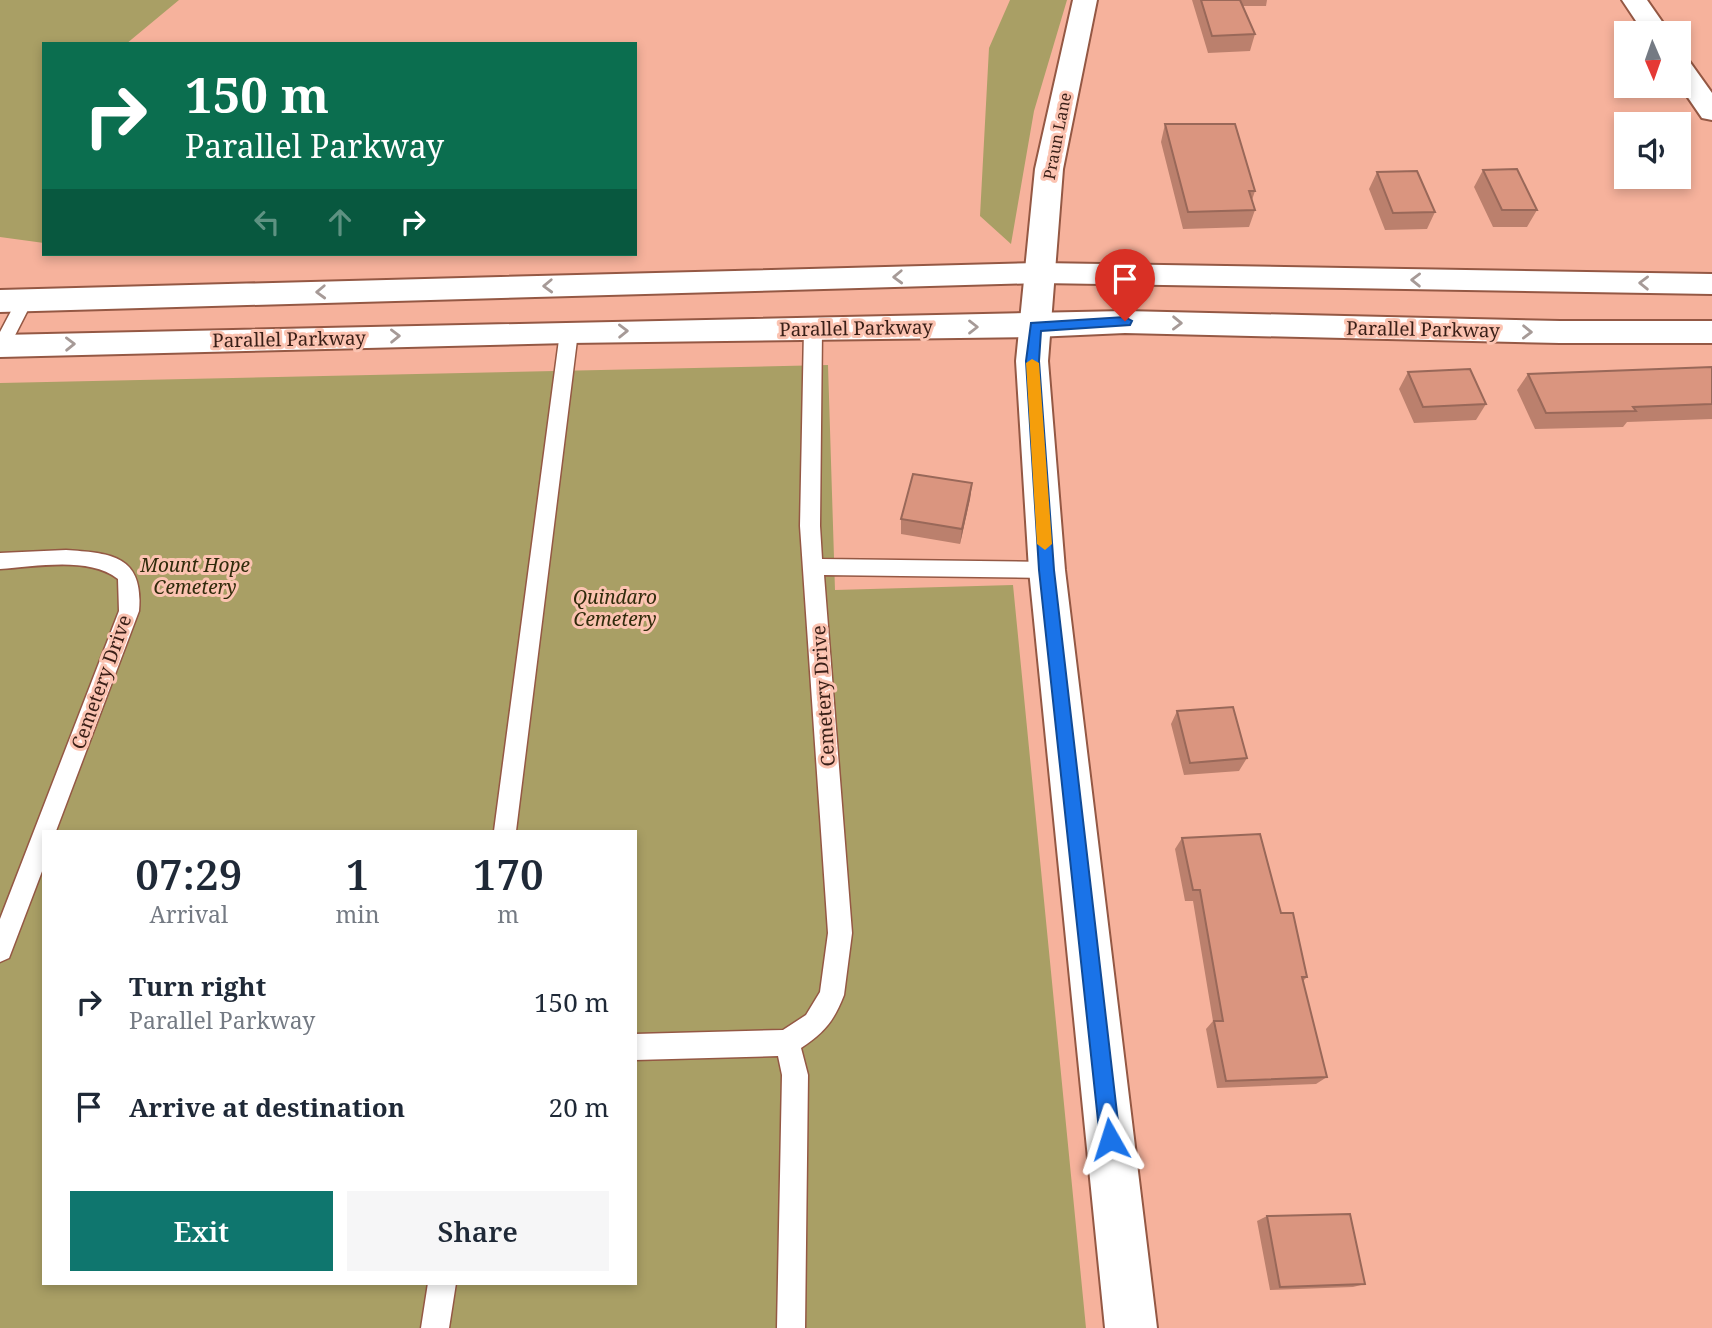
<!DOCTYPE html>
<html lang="en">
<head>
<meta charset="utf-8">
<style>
  :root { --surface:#fff; --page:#f6f6f7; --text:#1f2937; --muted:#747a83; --accent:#0f766e }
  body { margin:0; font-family:"Noto Serif",serif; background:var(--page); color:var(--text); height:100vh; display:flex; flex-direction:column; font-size:26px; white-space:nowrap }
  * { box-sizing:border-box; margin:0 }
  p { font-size:23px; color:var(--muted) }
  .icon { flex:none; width:38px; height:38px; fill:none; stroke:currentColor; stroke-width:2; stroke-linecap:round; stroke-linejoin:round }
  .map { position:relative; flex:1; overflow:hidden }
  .panel { position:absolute; left:42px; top:830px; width:595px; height:455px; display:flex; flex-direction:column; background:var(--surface); border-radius:0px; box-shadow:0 4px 10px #0003 }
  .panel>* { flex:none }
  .hud { position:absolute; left:42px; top:42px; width:595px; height:214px; border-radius:0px; box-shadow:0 4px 10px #0003; background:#0b6e4f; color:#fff; overflow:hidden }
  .needle { width:46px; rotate:178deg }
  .tools { position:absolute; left:1614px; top:21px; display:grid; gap:14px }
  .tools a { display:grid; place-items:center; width:77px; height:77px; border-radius:0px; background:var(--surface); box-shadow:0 4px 10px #0003; font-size:35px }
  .pin { position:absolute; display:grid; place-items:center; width:60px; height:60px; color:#fff; margin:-72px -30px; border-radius:50% 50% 50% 0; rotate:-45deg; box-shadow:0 0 7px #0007 }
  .pin .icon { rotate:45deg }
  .me { position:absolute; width:77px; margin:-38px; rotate:354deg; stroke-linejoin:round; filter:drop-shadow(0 0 5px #0008) }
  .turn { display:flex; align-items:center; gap:24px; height:147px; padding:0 28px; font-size:32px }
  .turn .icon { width:91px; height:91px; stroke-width:2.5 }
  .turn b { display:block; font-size:49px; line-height:60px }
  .lanes { display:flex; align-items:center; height:66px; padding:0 28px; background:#0003; justify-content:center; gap:35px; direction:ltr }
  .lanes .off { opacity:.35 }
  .eta { display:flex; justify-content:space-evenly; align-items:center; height:119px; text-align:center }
  .eta b { font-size:42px; font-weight:600; line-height:49px }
  .cta { display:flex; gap:14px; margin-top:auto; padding:14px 28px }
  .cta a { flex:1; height:80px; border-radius:0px; background:var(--accent); color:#fff; font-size:28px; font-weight:600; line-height:80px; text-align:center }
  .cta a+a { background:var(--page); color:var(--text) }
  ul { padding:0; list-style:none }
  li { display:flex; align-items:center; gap:21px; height:105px; padding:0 28px }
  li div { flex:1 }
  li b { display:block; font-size:26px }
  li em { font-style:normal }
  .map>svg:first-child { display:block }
  .green { fill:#a99f65; fill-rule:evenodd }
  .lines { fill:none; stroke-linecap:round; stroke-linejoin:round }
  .service-casing { stroke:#945844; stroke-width:3 }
  .minor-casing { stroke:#945844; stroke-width:4 }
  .tertiary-casing { stroke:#945844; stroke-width:4 }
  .secondary-casing { stroke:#945844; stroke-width:4 }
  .service { fill:#fff; fill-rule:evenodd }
  .minor { fill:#fff; fill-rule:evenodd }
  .tertiary { fill:#fff; fill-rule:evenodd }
  .secondary { fill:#fff; fill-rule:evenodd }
  .wall { fill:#bb806d }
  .shaded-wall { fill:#996859 }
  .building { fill:#da957f; stroke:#996859; stroke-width:2 }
  .oneway { stroke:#a69a97 }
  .route { fill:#1a73e8; stroke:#114b97; stroke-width:2 }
  .slow { fill:#f59e0b }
  .labels { text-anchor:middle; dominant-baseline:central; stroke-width:6; stroke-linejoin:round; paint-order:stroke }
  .far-street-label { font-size:16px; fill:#391f17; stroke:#fbc3b1 }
  .street-label { font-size:19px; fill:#391f17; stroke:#fbc3b1 }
  .park-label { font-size:19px; font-style:italic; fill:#302b0b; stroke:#fbc3b1 }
</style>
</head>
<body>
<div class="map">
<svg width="1712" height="1328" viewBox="0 0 1712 1328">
  <rect width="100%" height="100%" fill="#f6b29c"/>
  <!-- green -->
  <path class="green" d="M0,0h179l-53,44h-82v199l-44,-6z
    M1010,0h57l-33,111 -23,133 -31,-28 9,-168z
    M828,365l7,225 178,-5 73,743h-1086v-945zM44,831h591v452h-591z"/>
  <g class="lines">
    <!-- service casing -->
    <g class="service-casing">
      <path id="service" d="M25,294l8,6 -27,53 -6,2v-23l19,-36z
        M813,323l9,6 -2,197 2,33 225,3 7,2 3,6 -3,6 -7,2 -223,-3 28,358 -8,62c-10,26 -20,38 -43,53l7,27 -3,253h-28l5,-253 -4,-19 -143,4v-26l148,-4 23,-15 14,-23 8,-59 -28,-407 4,-197z
        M569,326l9,6 -62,499h-22l66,-499z
        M66,550c46,3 78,6 73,61l-83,220h-12v35l-35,92 -9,4v-43l119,-308 -1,-32c-30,-23 -83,-12 -118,-10v-16z
        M428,1283h28l-7,45h-28z"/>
    </g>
    <!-- minor casing -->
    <g class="minor-casing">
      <path id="minor" d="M1622,0h25l23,33h-26z
        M1678,56l9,2 25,35v27l-10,-2 -24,-35z"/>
    </g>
    <!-- tertiary casing -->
    <g class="tertiary-casing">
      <path id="tertiary" d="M1073,0h24l-34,169 -15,192 17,209 92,758h-52l-76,-758 -13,-209 19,-192z"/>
    </g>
    <!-- secondary casing -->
    <g class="secondary-casing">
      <path id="secondary" d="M1040,263l672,11v20l-672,-11 -1040,29v-22z
        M1125,311l435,10h152v22h-152l-435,-10 -90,4 -466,6 -569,14v-22z"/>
    </g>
    <!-- service -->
    <use href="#service" class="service"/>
    <!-- minor -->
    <use href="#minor" class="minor"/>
    <!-- tertiary -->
    <use href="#tertiary" class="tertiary"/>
    <!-- secondary -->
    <use href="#secondary" class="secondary"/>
  </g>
  <!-- wall -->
  <path class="wall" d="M1192,0h75l-1,6h-24l13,28 -5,17 -42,2z
    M1165,124l90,67 -3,9 3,10 -6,17 -66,2 -22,-87z
    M1483,170l54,40 -10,17h-34l-19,-40z
    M1377,172l58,40 -8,17 -42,1 -16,-41z
    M1712,367v52l-85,3 -4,5 -88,2 -18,-39 11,-16z
    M1408,372l78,32 -10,16 -62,3 -15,-34z
    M972,483l-2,16 -10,45 -59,-10v-15z
    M1177,711l70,47 -8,13 -55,4 -13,-51z
    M1182,838l99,75 26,64 -4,4 24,96 -11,7 -99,4 -11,-59 7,-8 -20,-120h-8l-10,-52z
    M1267,1216l98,68 -12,3 -83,3 -13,-69z"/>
  <!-- shaded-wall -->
  <path class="shaded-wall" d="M972,483l-2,16 -10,45 2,-15z"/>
  <!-- building -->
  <path class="building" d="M1201,0h39l15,34 -43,2z
    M1165,124h70l20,67h-6l6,19 -67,2z
    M1517,169l20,41h-35l-19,-40z
    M1417,171l18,41 -42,1 -16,-41z
    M1712,367v37l-79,3 3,4 -90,2 -18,-39z
    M1470,369l16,35 -63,3 -15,-35z
    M913,474l59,9 -10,46 -61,-10z
    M1233,707l14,51 -57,5 -13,-52z
    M1260,834l21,79h12l14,64h-5l25,100 -101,4 -12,-60h9l-23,-131h-7l-11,-52z
    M1350,1214l15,70 -85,3 -13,-71z"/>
  <!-- one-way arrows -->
  <defs><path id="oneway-chevron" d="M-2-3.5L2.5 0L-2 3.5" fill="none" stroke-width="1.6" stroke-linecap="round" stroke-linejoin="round" transform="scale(1.75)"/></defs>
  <g class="oneway">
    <use href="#oneway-chevron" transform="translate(898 277) rotate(178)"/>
    <use href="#oneway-chevron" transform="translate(1416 280) rotate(-179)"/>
    <use href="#oneway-chevron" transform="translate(1644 283) rotate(-179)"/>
    <use href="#oneway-chevron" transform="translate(548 286) rotate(178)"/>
    <use href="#oneway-chevron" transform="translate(321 292) rotate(178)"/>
    <use href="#oneway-chevron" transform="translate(1177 323) rotate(1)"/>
    <use href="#oneway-chevron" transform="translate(973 327)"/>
    <use href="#oneway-chevron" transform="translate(623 331) rotate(-1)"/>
    <use href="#oneway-chevron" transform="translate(1527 332) rotate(1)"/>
    <use href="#oneway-chevron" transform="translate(395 336) rotate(-1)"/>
    <use href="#oneway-chevron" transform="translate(70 344) rotate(-1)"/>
  </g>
  <!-- route -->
  <path class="route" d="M1125,317l7,4 -2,4 -89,6 -2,30 15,209 66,569 -3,7 -7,3 -7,-3 -3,-7 -61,-569 -13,-209 5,-38z"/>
  <!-- slow -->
  <path class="slow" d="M1032,359l7,4 13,181 -7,6 -8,-6 -11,-181z"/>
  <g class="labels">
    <!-- far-street labels -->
    <g class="far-street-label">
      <text transform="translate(1057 136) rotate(-79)">Praun Lane</text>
    </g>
    <!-- street labels -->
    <g class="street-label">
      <text transform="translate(856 328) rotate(-1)">Parallel Parkway</text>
      <text transform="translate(1423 329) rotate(1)">Parallel Parkway</text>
      <text transform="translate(289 339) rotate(-1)">Parallel Parkway</text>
      <text transform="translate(101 682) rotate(-70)">Cemetery Drive</text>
      <text transform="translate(823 696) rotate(-94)">Cemetery Drive</text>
    </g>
    <!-- park labels -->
    <g class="park-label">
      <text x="195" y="565">Mount Hope<tspan x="195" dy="22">Cemetery</tspan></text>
      <text x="615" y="597">Quindaro<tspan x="615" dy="22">Cemetery</tspan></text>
    </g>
  </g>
</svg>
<div class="tools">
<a><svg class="needle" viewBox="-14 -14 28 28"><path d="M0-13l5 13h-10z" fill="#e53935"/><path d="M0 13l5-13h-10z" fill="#747a83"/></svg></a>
<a><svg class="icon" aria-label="sound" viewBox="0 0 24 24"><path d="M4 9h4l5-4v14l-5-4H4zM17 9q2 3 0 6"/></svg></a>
</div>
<div class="pin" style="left:1125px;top:321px;background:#d93025"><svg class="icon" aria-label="arrive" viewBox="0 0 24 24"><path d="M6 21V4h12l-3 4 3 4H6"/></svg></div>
<svg class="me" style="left:1110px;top:1139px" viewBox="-20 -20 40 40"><path d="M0-17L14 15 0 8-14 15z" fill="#1a73e8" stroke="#fff" stroke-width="4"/></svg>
<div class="hud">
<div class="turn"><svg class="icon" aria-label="right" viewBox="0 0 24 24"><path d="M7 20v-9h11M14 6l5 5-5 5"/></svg><div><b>150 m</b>Parallel Parkway</div></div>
<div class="lanes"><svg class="icon off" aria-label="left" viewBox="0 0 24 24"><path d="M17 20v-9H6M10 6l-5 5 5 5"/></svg><svg class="icon off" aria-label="ahead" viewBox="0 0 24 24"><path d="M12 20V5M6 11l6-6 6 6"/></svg><svg class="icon" aria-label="right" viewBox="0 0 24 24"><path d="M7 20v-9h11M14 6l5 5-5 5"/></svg></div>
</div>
<section class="panel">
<div class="eta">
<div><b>07:29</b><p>Arrival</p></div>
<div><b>1</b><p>min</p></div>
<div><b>170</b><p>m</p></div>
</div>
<ul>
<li><svg class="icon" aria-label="right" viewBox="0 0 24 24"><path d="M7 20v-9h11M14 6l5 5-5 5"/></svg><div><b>Turn right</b><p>Parallel Parkway</p></div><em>150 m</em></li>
<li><svg class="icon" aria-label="arrive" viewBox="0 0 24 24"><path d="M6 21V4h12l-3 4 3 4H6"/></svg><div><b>Arrive at destination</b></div><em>20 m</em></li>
</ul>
<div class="cta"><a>Exit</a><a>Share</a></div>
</section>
</div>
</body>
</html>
